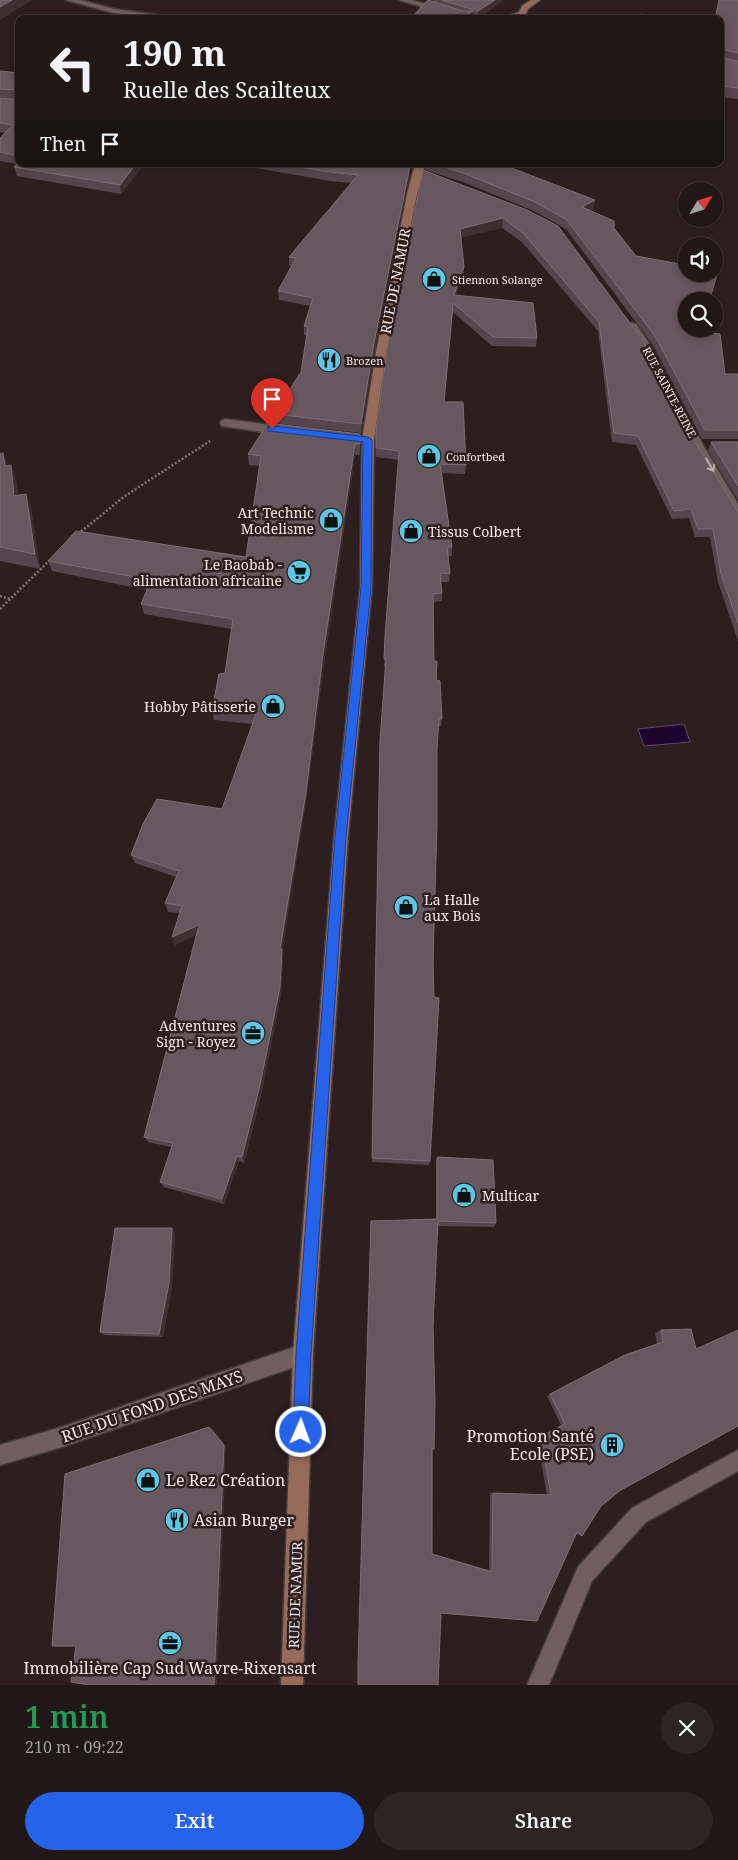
<!DOCTYPE html>
<html lang="en">
<head>
<meta charset="utf-8">
<style>
  :root { --surface:#221717; --page:#2e2424; --text:#f1f3f6; --muted:#a29fa1; --line:#3f3636; --accent:#2563eb }
  body { margin:0; font-family:"Noto Serif",serif; background:var(--page); color:var(--text); height:100vh; display:flex; flex-direction:column; font-size:19px; white-space:nowrap }
  * { box-sizing:border-box; margin:0 }
  p { font-size:16px; color:var(--muted) }
  .icon { flex:none; width:28px; height:28px; fill:none; stroke:currentColor; stroke-width:2; stroke-linecap:round; stroke-linejoin:round }
  .map { position:relative; height:1685px; overflow:hidden }
  .drawer { display:flex; flex-direction:column; background:var(--surface); flex:1 }
  .drawer>* { flex:none }
  .banner { position:absolute; left:15px; top:15px; width:709px; height:152px; border-radius:10px; box-shadow:0 2px 8px #0003,0 0 0 1px var(--line); background:#221717; color:var(--text); overflow:hidden }
  .needle { width:32px; rotate:52deg }
  .fabs { position:absolute; left:678px; top:182px; display:grid; gap:10px }
  .fabs a { display:grid; place-items:center; width:45px; height:45px; border-radius:50%; background:var(--surface); box-shadow:0 2px 8px #0003,0 0 0 1px var(--line); font-size:25px }
  .pin { position:absolute; display:grid; place-items:center; width:42px; height:42px; color:#fff; margin:-51px -21px; border-radius:50% 50% 50% 0; rotate:-45deg; box-shadow:0 0 5px #0007 }
  .pin .icon { rotate:45deg }
  .me { position:absolute; width:55px; margin:-28px; rotate:2deg; stroke-linejoin:round; filter:drop-shadow(0 0 4px #0008) }
  .turn { display:flex; align-items:center; gap:18px; height:105px; padding:0 25px; font-size:22px }
  .turn .icon { width:65px; height:65px; stroke-width:2.5 }
  .turn b { display:block; font-size:35px; line-height:42px }
  .then { display:flex; align-items:center; height:48px; padding:0 25px; background:#0003; gap:10px; font-size:19px }
  .round { display:grid; place-items:center; flex:none; width:52px; height:52px; border-radius:26px; background:var(--page) }
  .overview { display:flex; align-items:center; justify-content:space-between; height:85px; padding:0 25px }
  h1 { font-size:30px; font-weight:600; line-height:38px; color:#1e9e55 }
  .button { display:flex; gap:10px; margin-top:auto; padding:10px 25px }
  .button a { flex:1; height:58px; border-radius:30px; background:var(--accent); color:#fff; font-size:20px; font-weight:600; line-height:58px; text-align:center }
  .button a+a { background:var(--page); color:var(--text) }
  .map>svg:first-child { display:block }
  .water { fill:#21012d; stroke:#604765 }
  .lines { fill:none; stroke-linecap:round; stroke-linejoin:round }
  .lane-casing { stroke:#463a3a; stroke-width:3 }
  .street-casing { stroke:#463a3a; stroke-width:3 }
  .secondary-casing { stroke:#463a3a; stroke-width:3 }
  .path { stroke:#817474; stroke-width:2.5; stroke-dasharray:2 2; stroke-linecap:butt }
  .lane { fill:#715f5f; fill-rule:evenodd }
  .street { fill:#715f5f; fill-rule:evenodd }
  .secondary { fill:#966b5a; fill-rule:evenodd }
  .wall { fill:#55464d }
  .shaded-wall { fill:#3e2f33 }
  .building { fill:#66585e; stroke:#7c6e73 }
  .oneway { stroke:#b9abab }
  .route { fill:#2563eb; stroke:#184099 }
  .labels { text-anchor:middle; dominant-baseline:central; stroke-width:5; stroke-linejoin:round; paint-order:stroke }
  .far-poi-label { font-size:11px; fill:#f4e9e9; stroke:#2d1f1f; text-anchor:start }
  .far-street-label { font-size:11px; fill:#f4e9e9; stroke:#2d1f1f }
  .street-label { font-size:14px; fill:#f4e9e9; stroke:#2d1f1f }
  .poi-label { font-size:14px; fill:#f4e9e9; stroke:#2d1f1f; text-anchor:end }
  .near-street-label { font-size:16px; fill:#f4e9e9; stroke:#2d1f1f }
  .near-poi-label { font-size:16px; fill:#f4e9e9; stroke:#2d1f1f; text-anchor:start }
</style>
</head>
<body>
<div class="map">
<svg width="738" height="1685" viewBox="0 0 738 1685">
  <rect width="100%" height="100%" fill="#2d1f1f"/>
  <!-- water -->
  <path class="water" d="M684,724l6,18 -46,4 -6,-17z"/>
  <g class="lines">
    <!-- lane casing -->
    <g class="lane-casing">
      <path id="lane" d="M66,0h14l34,9 58,8 4,2h-23l-39,-6z
        M639,15h3l1,4h-13z
        M226,419l58,8 6,4 -6,4 -62,-9 -2,-3 2,-3z"/>
    </g>
    <!-- street casing -->
    <g class="street-casing">
      <path id="street" d="M399,0h13l65,19h-14z
        M632,323l4,1 15,22 52,99 35,59v14l-4,-1 -43,-72 -50,-99 -14,-20z
        M303,1344l7,3 3,7 -3,7 -7,3 -241,83 -62,18v-20l62,-18z
        M738,1450v21l-92,51 -54,59 -43,104h-22l51,-118 54,-59z"/>
    </g>
    <!-- secondary casing -->
    <g class="secondary-casing">
      <path id="secondary" d="M531,0h9l-12,9 -3,7 -12,3h-14l20,-7 3,-6z
        M415,164h10l-8,30 -31,158 -12,88 -2,148 -24,249 -35,517 -10,331h-22l12,-331 41,-517 26,-249 2,-148 14,-88 31,-158z"/>
    </g>
    <!-- path -->
    <path class="path" d="M78,534l47,-38 85,-55
      M0,596l10,3
      M0,609l50,-49"/>
    <!-- lane -->
    <use href="#lane" class="lane"/>
    <!-- street -->
    <use href="#street" class="street"/>
    <!-- secondary -->
    <use href="#secondary" class="secondary"/>
  </g>
  <!-- wall -->
  <path class="wall" d="M433,0h70v1l-24,16 -69,2 23,-17z
    M738,0v99l-18,-2v-78z
    M0,71l19,2v91h125l-23,30 -104,-18 -3,-9 3,-3 -17,-3v-23l5,-5 -5,-1v-34l18,2 -18,-2z
    M256,164h141l13,11 -36,177 -13,81 -86,-10 -1,-9 27,-42 6,-36 -3,-1v-9l7,-20 -32,-6 -1,-9 13,-25h-2v-9l62,-74 -21,-2 -74,-13z
    M398,164h16l-2,2z
    M426,164h75l94,36 -2,9 -3,1 24,18 22,28 75,39v38l14,41h13v65h-36l-49,-94 -87,-116 -32,-18 -71,-29 -38,-12z
    M423,170l104,40 165,227 44,72 2,1v131l-20,-59 -8,-45h-15l-6,-19 -17,1 -36,-74 -24,-3 -14,-111 -76,-89 -20,-14 -41,9 3,30 -1,9 -7,20 81,42 -1,9 -44,-1 -39,-34 -9,90 22,63 -1,9 -23,-1 10,74v9h-4l2,17 -1,9h-8l1,11v8l-9,1 1,59 8,58 -1,7 -3,1 -1,21 -7,413 -1,4 -57,-3 8,-421 5,-74h-1l1,-31 14,-176 -23,-3v-26z
    M360,434v21h-5l-31,209 -18,137 -24,150 1,6 -2,37 -19,97 -18,72 -5,-2 -15,43 -60,-17 -4,-5 11,-35 -23,-5 -4,-5 52,-202 -21,10 -3,-8 8,-24 -12,-1 -3,-9 11,-26 -41,-14 -4,-8 91,-46 31,-85 -39,-4 -2,-10 13,-37 7,-44 -88,-15 -3,-10 6,-14 -95,-19 -4,-10 198,-4 14,-91 -11,-1 -1,-11z
    M711,442h27v58l-30,-49z
    M3,453l4,12 9,15 2,15 8,-1 5,15 9,60 -40,-8v-107z
    M437,1157l59,66 -2,4 -57,-1 -4,100 -1,228 57,16 1,-77 57,2 -10,-57 24,-13 -14,-29 78,-41 32,-11 -2,-11 6,-3 30,-1 -70,161 -20,16 -19,30 -5,-2 -136,79 -83,72 78,-466v-56z
    M175,1232l-3,55 -9,50 -59,-2 -4,-3z"/>
  <!-- shaded-wall -->
  <path class="shaded-wall" d="M12,0h20l-32,20v-13z
    M495,0h8v1l-25,16v-6z
    M473,11v8l-5,-5z
    M136,164h8l-23,30 -1,-9z
    M410,166v9l-36,177 -13,81v-9l13,-81z
    M595,200l-2,9 -12,7 1,-9z
    M503,218l-1,10 -43,10 1,-9z
    M464,267l-1,9 -10,28 1,-9z
    M355,444v11l-31,209 -18,137 -24,150 1,6 -2,37 -19,97 -18,72 -2,-6 38,-208 43,-295z
    M3,453l5,16 -3,-3z
    M11,465l5,15 4,31 -6,-15z
    M26,494l5,15 9,60 -5,-15z
    M199,925l2,8 -26,12 -3,-8z
    M237,1156l2,5 -15,43 -2,-5z
    M172,1228l3,4 -3,55 -9,50 -4,-3z
    M209,1427l3,1 14,18 -9,239h-3z
    M431,1553l58,17 3,2 -60,-18z"/>
  <!-- building -->
  <path class="building" d="M0,0h12l-12,7z
    M428,0l35,11h10l-5,3 21,5h-79z
    M442,0h53l-17,11z
    M719,0h19v53l-17,-4v9l17,3v27l-18,-2v-67h-5z
    M0,71l19,2v83l-19,-4v-14l13,-13 -13,-2v-25l18,2 -1,-10 -17,-1z
    M19,161v3h117l-16,21 -106,-18z
    M281,164h116l13,2 -36,177 -13,81 -87,-10 27,-42 7,-45 -4,-1 9,-28 -35,-7 18,-33 -7,-1 69,-82 -28,-3z
    M435,164h66l94,36 -13,7 32,14v7l22,28 50,9v9h28v-4l4,1 -7,24v6h-25v28h25v4l9,1 5,40h13v56h-33l-50,-94 -88,-116 -32,-18 -72,-29z
    M423,170l104,40 31,16 84,113 50,98 44,72 2,1v113l-17,-49 -8,-45h-15l-7,-20 -17,2 -36,-75 -24,-3 -15,-111 -76,-89 -20,-15 -43,11 4,38 -10,28 79,8 4,35 -44,-1 -40,-34 -9,99h19l3,63 -26,-1 12,83h-5l3,26 -10,1 2,19 -9,1 1,67h3l-1,19 4,1 2,38h-3l-2,29v76l-4,139 1,34 5,1 -9,163 -58,-3 8,-417 6,-82h-2l1,-23 14,-185 -23,-3v-17l12,-88z
    M268,423l92,11v10h-5l-32,210 -17,138 -26,157h2l-2,38 -20,98 -18,72 -5,-1 -15,43 -62,-17 13,-39 -29,-6 55,-212 -27,12 10,-31 -17,-3 14,-32 -48,-16 12,-31 14,-25 65,10 34,-95 -44,-4 7,-36 6,-1 8,-54 -92,-15 10,-24 -103,-19 28,-30 170,26 15,-101 -13,-2z
    M711,442h27v44z
    M3,453l2,13 6,-1 3,31 12,-2 9,60 -35,-7v-93z
    M437,1157l56,3 3,63 -58,-2 -5,105 2,77 -1,46h-2v105l60,18 1,-79 58,2 -10,-58 24,-13 -15,-30 75,-39 38,-13 -2,-12 30,-1 5,20 42,-19v96l-117,64 -20,16 -19,30 -5,-4 -40,89 -96,-8 -3,72h-80v-22l13,-442 66,-2z
    M115,1228h57l-3,55 -10,51 -59,-2z
    M209,1427l15,18 -10,240h-125l-18,-3 5,-36h-24l13,-172z"/>
  <!-- one-way arrows -->
  <defs><path id="oneway-shaft" d="M-6 0H5M1.5-3L5.5 0L1.5 3" fill="none" stroke-width="1.6" stroke-linecap="round" stroke-linejoin="round" transform="scale(1.25)"/></defs>
  <use class="oneway" href="#oneway-shaft" transform="translate(710 465) rotate(60)"/>
  <!-- route -->
  <path class="route" d="M272,426l96,11 4,3 -1,148 -25,249 -35,517 -3,78 -2,5 -5,2 -6,-2 -2,-5 3,-78 39,-517 26,-249 2,-146 -95,-11v-4z"/>
  <!-- icons -->
  <defs>
    <g id="shop-disc" transform="scale(1.25)"><circle r="9.5" fill="#5dc7e8" stroke="#2d1f1f"/><path d="M-5-2.5h2.3a2.7 3.5 0 0 1 5.4 0H5L5.5 6h-11ZM-1.5-2.5h3a1.5 2.3 0 0 0-3 0Z" fill="#111"/></g>
    <g id="restaurant-disc" transform="scale(1.25)"><circle r="9.5" fill="#5dc7e8" stroke="#2d1f1f"/><path d="M-5-6h1v4h1v-4h1v4h1v-4h1v5L-1.5 .5V6h-2V.5L-5-1ZM5-6V6H3V1.5H1.5Q1.5-4 5-6Z" fill="#111"/></g>
    <g id="supermarket-disc" transform="scale(1.25)"><circle r="9.5" fill="#5dc7e8" stroke="#2d1f1f"/><path d="M-6-5.5h2.5l.6 2H6L4.5 2H-2.5L-4.4-4H-6ZM-1.5 3.2a1.3 1.3 0 1 0 .1 0ZM3 3.2a1.3 1.3 0 1 0 .1 0Z" fill="#111"/></g>
    <g id="office-disc" transform="scale(1.25)"><circle r="9.5" fill="#5dc7e8" stroke="#2d1f1f"/><path d="M-6-3h4V-5.5h4V-3h4V5H-6ZM-1-4.5V-3h2v-1.5ZM-6 0V1H6V0Z" fill="#111"/></g>
    <g id="building-disc" transform="scale(1.25)"><circle r="9.5" fill="#5dc7e8" stroke="#2d1f1f"/><path d="M-4-6H4V6H1V3H-1V6H-4ZM-2.5-4.3h1.7v1.8h-1.7ZM.8-4.3h1.7v1.8H.8ZM-2.5-1h1.7V.8h-1.7ZM.8-1h1.7V.8H.8Z" fill="#111"/></g>
  </defs>
  <g fill-rule="evenodd">
    <use href="#shop-disc" x="434" y="279"/>
    <use href="#restaurant-disc" x="329" y="360"/>
    <use href="#shop-disc" x="429" y="456"/>
    <use href="#shop-disc" x="331" y="520"/>
    <use href="#shop-disc" x="411" y="531"/>
    <use href="#supermarket-disc" x="299" y="572"/>
    <use href="#shop-disc" x="273" y="706"/>
    <use href="#shop-disc" x="406" y="907"/>
    <use href="#office-disc" x="253" y="1033"/>
    <use href="#shop-disc" x="464" y="1195"/>
    <use href="#building-disc" x="612" y="1445"/>
    <use href="#shop-disc" x="148" y="1480"/>
    <use href="#restaurant-disc" x="177" y="1520"/>
    <use href="#office-disc" x="170" y="1643"/>
  </g>
  <g class="labels">
    <!-- far-poi labels -->
    <g class="far-poi-label">
      <text x="452" y="279">Stiennon Solange</text>
      <text x="346" y="360">Brozen</text>
      <text x="446" y="456">Confortbed</text>
    </g>
    <!-- far-street labels -->
    <g class="far-street-label">
      <text transform="translate(670 392) rotate(62)">RUE SAINTE-REINE</text>
    </g>
    <!-- street labels -->
    <g class="street-label">
      <text transform="translate(395 281) rotate(-79)">RUE DE NAMUR</text>
      <text transform="translate(295 1595) rotate(-88)">RUE DE NAMUR</text>
    </g>
    <!-- poi labels -->
    <g class="poi-label">
      <text x="314" y="512">Art Technic<tspan x="314" dy="16">Modelisme</tspan></text>
      <text x="428" y="531" text-anchor="start">Tissus Colbert</text>
      <text x="282" y="564">Le Baobab -<tspan x="282" dy="16">alimentation africaine</tspan></text>
      <text x="256" y="706">Hobby Pâtisserie</text>
      <text x="424" y="899" text-anchor="start">La Halle<tspan x="424" dy="16">aux Bois</tspan></text>
      <text x="236" y="1025">Adventures<tspan x="236" dy="16">Sign - Royez</tspan></text>
      <text x="482" y="1195" text-anchor="start">Multicar</text>
    </g>
    <!-- near-street labels -->
    <g class="near-street-label">
      <text transform="translate(152 1406) rotate(-19)">RUE DU FOND DES MAYS</text>
    </g>
    <!-- near-poi labels -->
    <g class="near-poi-label">
      <text x="594" y="1436" text-anchor="end">Promotion Santé<tspan x="594" dy="18">Ecole (PSE)</tspan></text>
      <text x="166" y="1480">Le Rez Création</text>
      <text x="194" y="1520">Asian Burger</text>
      <text x="170" y="1668" text-anchor="middle">Immobilière Cap Sud Wavre-Rixensart</text>
    </g>
  </g>
</svg>
<div class="fabs">
<a><svg class="needle" viewBox="-14 -14 28 28"><path d="M0-13l5 13h-10z" fill="#e53935"/><path d="M0 13l5-13h-10z" fill="#a29fa1"/></svg></a>
<a><svg class="icon" aria-label="sound" viewBox="0 0 24 24"><path d="M4 9h4l5-4v14l-5-4H4zM17 9q2 3 0 6"/></svg></a>
<a><svg class="icon" aria-label="search" viewBox="0 0 24 24"><circle cx="10" cy="10" r="6"/><path d="M15 15l6 6"/></svg></a>
</div>
<div class="pin" style="left:272px;top:429px;background:#d93025"><svg class="icon" aria-label="arrive" viewBox="0 0 24 24"><path d="M6 21V4h12l-3 4 3 4H6"/></svg></div>
<svg class="me" style="left:301px;top:1432px" viewBox="-20 -20 40 40"><circle r="17" fill="#2563eb" stroke="#fff" stroke-width="3"/><path d="M0-11L8 9 0 5-8 9z" fill="#fff"/></svg>
<div class="banner">
<div class="turn"><svg class="icon" aria-label="left" viewBox="0 0 24 24"><path d="M17 20v-9H6M10 6l-5 5 5 5"/></svg><div><b>190 m</b>Ruelle des Scailteux</div></div>
<div class="then">Then<svg class="icon" aria-label="arrive" viewBox="0 0 24 24"><path d="M6 21V4h12l-3 4 3 4H6"/></svg></div>
</div>
</div>
<section class="drawer">
<div class="overview"><div><h1>1 min</h1><p>210 m · 09:22</p></div><a class="round"><svg class="icon" aria-label="close" viewBox="0 0 24 24"><path d="M6 6l12 12M18 6L6 18"/></svg></a></div>
<div class="button"><a>Exit</a><a>Share</a></div>
</section>
</body>
</html>
